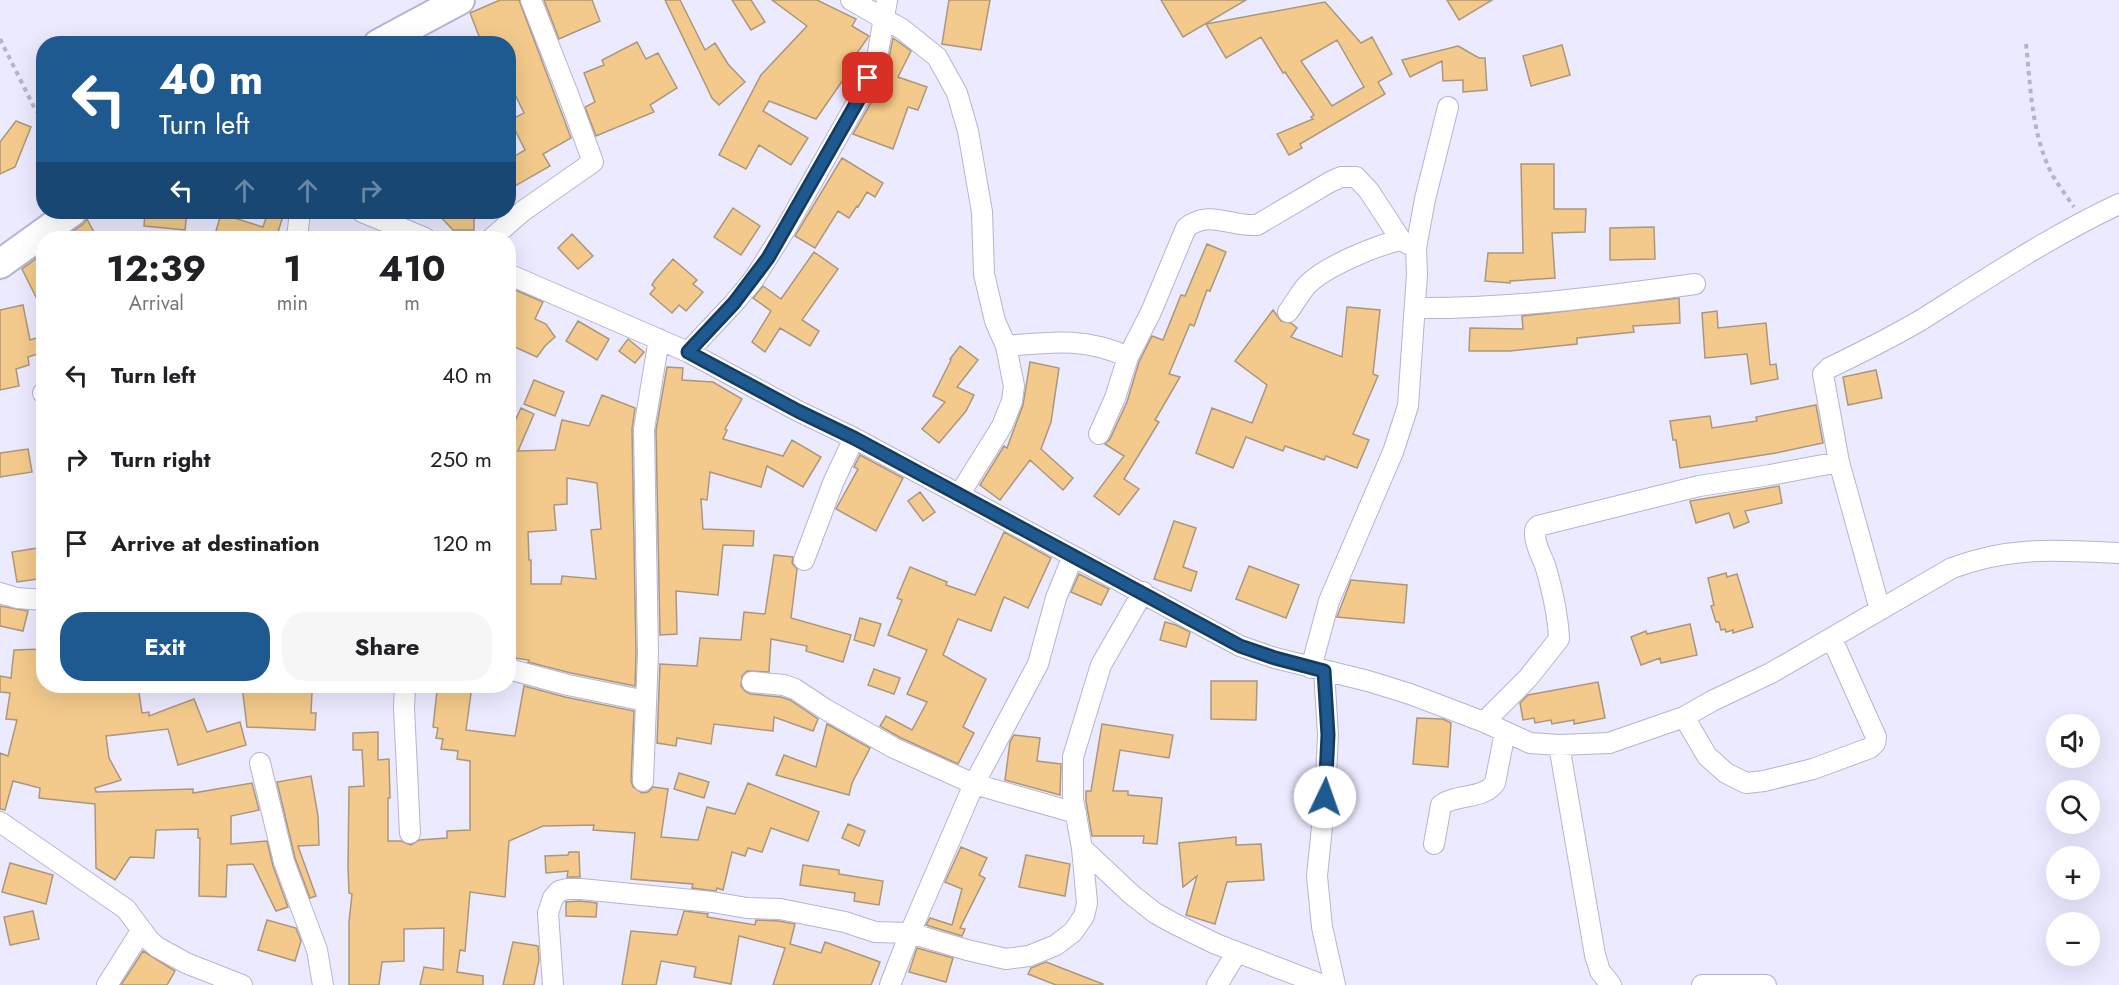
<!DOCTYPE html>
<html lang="en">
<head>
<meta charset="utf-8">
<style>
  :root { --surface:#fff; --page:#f6f6f6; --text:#202124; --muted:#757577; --accent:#1e5990 }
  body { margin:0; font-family:Jost,sans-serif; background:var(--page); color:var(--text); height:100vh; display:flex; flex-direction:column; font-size:22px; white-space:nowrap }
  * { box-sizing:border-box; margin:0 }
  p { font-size:20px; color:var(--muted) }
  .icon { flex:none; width:33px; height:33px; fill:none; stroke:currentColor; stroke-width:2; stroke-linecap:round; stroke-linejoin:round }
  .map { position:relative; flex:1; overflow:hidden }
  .side { position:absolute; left:36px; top:231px; width:480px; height:462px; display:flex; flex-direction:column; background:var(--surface); border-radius:24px; box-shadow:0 6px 24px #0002 }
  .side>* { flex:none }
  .hud { position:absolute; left:36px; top:36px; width:480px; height:183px; border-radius:24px; box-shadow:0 6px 24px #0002; background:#1e5990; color:#fff; overflow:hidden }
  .tools { position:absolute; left:2046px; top:714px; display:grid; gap:12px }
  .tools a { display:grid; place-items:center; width:54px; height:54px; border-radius:50%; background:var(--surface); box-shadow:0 6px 24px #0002; font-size:30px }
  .pin { position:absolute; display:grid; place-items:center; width:51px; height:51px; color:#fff; margin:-26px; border-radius:12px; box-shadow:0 3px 9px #0006 }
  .me { position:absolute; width:66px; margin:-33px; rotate:3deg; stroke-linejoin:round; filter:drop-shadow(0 0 4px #0008) }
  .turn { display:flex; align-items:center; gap:21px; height:126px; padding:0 24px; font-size:27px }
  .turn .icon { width:78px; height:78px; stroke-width:2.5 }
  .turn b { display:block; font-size:42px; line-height:51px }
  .lanes { display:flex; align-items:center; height:57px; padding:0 24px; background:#0003; justify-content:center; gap:30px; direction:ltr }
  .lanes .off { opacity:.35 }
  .eta { display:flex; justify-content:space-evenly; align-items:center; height:102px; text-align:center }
  .eta b { font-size:36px; font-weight:700; line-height:42px }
  .action { display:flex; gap:12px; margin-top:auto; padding:12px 24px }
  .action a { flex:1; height:69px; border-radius:24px; background:var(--accent); color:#fff; font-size:24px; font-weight:700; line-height:69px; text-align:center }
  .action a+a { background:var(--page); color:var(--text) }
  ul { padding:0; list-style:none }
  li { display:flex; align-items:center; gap:18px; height:84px; padding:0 24px }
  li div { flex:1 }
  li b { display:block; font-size:22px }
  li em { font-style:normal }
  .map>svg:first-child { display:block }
  .building { fill:#f3ca8b; stroke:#ab977b; stroke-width:1.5; fill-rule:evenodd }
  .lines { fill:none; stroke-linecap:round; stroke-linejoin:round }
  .street-casing { stroke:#b7b3d3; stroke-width:22 }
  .secondary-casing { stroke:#b7b3d3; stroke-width:32 }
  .path { stroke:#b5b3c6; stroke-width:4; stroke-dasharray:4.5 4.5; stroke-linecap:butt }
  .street { stroke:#fff; stroke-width:20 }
  .secondary { stroke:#fff; stroke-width:28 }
  .route-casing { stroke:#143a5e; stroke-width:15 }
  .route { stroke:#1e5990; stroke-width:10 }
</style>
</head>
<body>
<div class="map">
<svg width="2119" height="985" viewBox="0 0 2119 985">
  <rect width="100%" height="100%" fill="#eceaff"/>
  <!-- building -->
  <path class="building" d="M500,0h19l52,138 -28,16 7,12 -42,24v-30l17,-10 -15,-30 14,-7 -16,-33v-36h-26l-12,-31z
    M544,0h48l8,21 -41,18z
    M665,0h15l25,50 10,-7 13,21 17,18 -26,23 -7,-7z
    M732,0h19l14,22 -14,8z
    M772,0h45l39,19 -4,7 17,10 -25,35 1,6 -29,42 -47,-18 -6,10 45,27 -17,27 -32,-20 -13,24 -27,-14 42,-80 46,-49z
    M949,0h41l-9,50 -39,-6z
    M1161,0h85l-63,37z
    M1447,0h45l-33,20z
    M1325,2l36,41 11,-6 20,37 -14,8 7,12 -85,50 2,4 -13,7 -12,-21 36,-15 -2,-2 3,-2 -29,-43 -2,1 -22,-36 -35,21 -20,-34zM1337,40l27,47 -32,19 -31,-45z
    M893,38l18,13 -13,26 29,10 -9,23 -10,-3 -15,42 -40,-15 18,-31 17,-40z
    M637,42l9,17 12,-6 19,35 -27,17 4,7 -58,24 -11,-29 10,-5 -11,-29 20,-8 -2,-5z
    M1562,45l8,30 -39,11 -8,-30z
    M1458,46l21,12h6l2,32 -24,2v-12l-20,1 -1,-20 -32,16 -8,-17z
    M16,121l15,6 -16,40 -15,7v-32z
    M842,158l41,25 -8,14 -8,-5 -9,15 -1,-1 -8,12 -11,-7 -23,37 -20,-12z
    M1521,164h33v45h32l-1,23 -33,1 3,45 -45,3v2l-25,-2 3,-28h35z
    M733,208l27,18 -19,29 -27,-18z
    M145,212h42l-2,18 -41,-4z
    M268,212l15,4 -5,16 7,2v4h-71l7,-24 42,13z
    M436,212h38v18h-21z
    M87,219l10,19h-34l19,-13z
    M1654,227l1,32 -45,1v-32z
    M572,234l21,22 -15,13 -20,-21z
    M1207,244l19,8 -16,39 -3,-1 -13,36 -4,-2 -21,50 11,3 -25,43 4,2 -35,57 15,10 -20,26 -25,-19 30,-40 -19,-12 5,-5 17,-37 12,-40 13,-26 11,4 18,-45 4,1z
    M814,252l24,17 -36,51 17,11 -9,15 -30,-18 -15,24 -13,-10 19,-31 -18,-13 10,-12 18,13z
    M44,253v60l-22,-44z
    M673,259l24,21 -4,4 10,8 -17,19 -7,-6 -7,8 -22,-19 5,-6 -3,-3 3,-5z
    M508,287l35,15 -8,17 11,5 9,13 -10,9 -8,11 -29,-13z
    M1679,298l1,25 -47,3 1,6 -57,6v6l-67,7h-41l1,-23 53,1 -1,-13z
    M23,305l7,35 10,-3 4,15 -16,5 1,8 -13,4 3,17 -19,4v-80z
    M1347,307l33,3 -7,64 5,2 -25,58 16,6 -12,28 -31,-12 -2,4 -39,-14 -2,5 -37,-14 -13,31 -37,-15 16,-45 40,15 15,-38 -32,-24 38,-51 8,11 10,2 6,5 -6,9 51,20z
    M1717,311l1,17 48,-5 4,42 6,-1 2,15 -27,5 -4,-30 -42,4 -3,-45z
    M578,321l31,18 -12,21 -31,-19z
    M628,339l16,13 -9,11 -16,-12z
    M960,346l18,14 -21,27 17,8 -8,16 -27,32 -17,-14 23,-27 -12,-6 18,-36 -1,-1z
    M1030,362l29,6 -8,54 -10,27 32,29 -10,12 -33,-30 -30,40 -20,-15 24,-39 3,2 16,-43z
    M667,367l16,1 -1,12 31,2 29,17 -17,30 2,1 -4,9 60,17 9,-16 29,17 -18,30 -36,-21 -6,21 -51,-15 -3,28 -6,-1 2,30 51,2 -1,15 -30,-1 -5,50 -42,-4 1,43 -17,1 -4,-205z
    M1876,370l6,28 -34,7 -5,-28z
    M534,380l30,12 -9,24 -31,-12z
    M602,395l33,13 -3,21 4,225 -1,32 -64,-13 -43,-11 1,-2 -21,-3v-221l13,-28 13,6 -16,37 37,-1 7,-30 27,6zM567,478l30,5 4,46 -10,1 5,49 -34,-3 -1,8h-30v-24h-2l-1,-28 28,-2 -2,-25 13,-1z
    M1816,405l7,38 -47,10 -96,15 -4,-28h-3l-3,-19 40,-5 2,12 45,-7 -1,-4z
    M28,449l4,23 -32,5v-24z
    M860,455l43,23 -27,53 -40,-22 22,-40 -4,-2z
    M1779,486l3,17 -37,8 4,11 -15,6 -5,-15 -33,10 -6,-22z
    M920,492l15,20 -12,9 -15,-20z
    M1174,521l22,7 -13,39 14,5 -6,19 -37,-12z
    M1004,532l47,26 -23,50 -24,-11 -13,34 -33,-12 -15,36 43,24 -23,48 11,6 -16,31 -59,-27 -19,-11 6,-10 26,14 15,-28 -20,-8 20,-44 -39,-15 14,-35 -5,-2 13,-31 37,15 -1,3 29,10z
    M44,547v31l-27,4 -5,-30z
    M774,555l19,2 -1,6 5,6 -6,49 60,17 -8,27 -37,-11 1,-5 -36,-7 -2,33 -22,-1 -5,5 -1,10 4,5 5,3 31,3 9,3 28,19 -5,12 -39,-14 -1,14 -59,-7 -3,20 -34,-6 -1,8 -19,-3 3,-79 37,2 3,-28 41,2 3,-28 21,2z
    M1249,566l50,19 -13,33 -50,-19z
    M1726,573l1,4 10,-3 16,53 -20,6v-3l-7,2 -1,-3 -4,1 -2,-8h-3l-5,-16 3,-1 -6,-27z
    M1079,574l30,15 -8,16 -30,-13z
    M1351,580l56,5 -3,38 -67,-6z
    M0,606l28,5 -5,20 -23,-5z
    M860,618l21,6 -7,22 -20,-6z
    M1165,622l11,3 14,7 -4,15 -26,-7z
    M1690,624l7,31 -36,8 -1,-5 -19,7 -10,-28 15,-6 1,3z
    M44,649v37h94l4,27 7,-1v4l45,-17 13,33 33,-10 6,23 -68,20 -10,-36 -62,7 3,22 12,22 -26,8 1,4 97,-3v4l59,-10 7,27 -28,6v28l36,-3 6,25 15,41 -12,4 -23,-47 -26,1 -1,32 -27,-1 1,-58h-2v-9l-42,1 -2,28 -24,-1 -15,23 -19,-12 -1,-64 -56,-6 1,-10 -27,-7 -8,29 -5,-1v-56l8,3 9,-36 -11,-1 4,-26 -10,-1v-16l11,2 3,-28z
    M874,669l26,9 -6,16 -26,-9z
    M1211,681h46l-1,39 -45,-1z
    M1598,682l7,36 -31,6v-4l-22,4 -1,-4 -16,3 -1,-5 -11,2 -3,-17 8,-8z
    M242,686h41v5l29,1 -1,21h5l-1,17 -68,-3z
    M446,686h26l-6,44 49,6 9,-50 41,11 69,14 -3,70 2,6 9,6 6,-1 5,-5 15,2 -7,48 37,3 9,-33 28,7 13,-31 71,29 -11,29 -37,-13 -9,24 -14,-4 -3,8 -13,-4 -9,38 -6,-2 -1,3 -24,-3 1,-4 -62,-5 4,-46 -42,-3 1,-5 -51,1 -34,15 -4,56 -35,-5 -5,59 -5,-1 -3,22 26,4v9h-63l4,-18 19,3 1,-42 -40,1v32l-22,1 -3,23h-30v-63l3,-28 -3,-1 -1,-27 1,-79 15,-1 -2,-36h-9v-17l25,-1v28l11,-1 1,39h-2v43h13l10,4 8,-5 28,-2v-7l23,-1v-69l-13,-2 1,-8 -17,-2 2,-10 -7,-1 2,-10 -5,-1 4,-36 7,1z
    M1417,718l26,1 8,4 -3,44 -35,-3z
    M827,724l43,24 -18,35 -3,12 -73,-20 8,-20 32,12z
    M1102,724l71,11 -4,23 -49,-8 -7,41h15v4l34,3 -5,46 -14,-1 1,-7h-52l-6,-35v-10h5z
    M1014,735l26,3 -3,23 24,3 -1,31 -55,-15 5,-38z
    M679,773l30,9 -5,16 -30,-9z
    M311,776l7,40 1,29 -21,1 18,50 -6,2 -15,-40 -18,-76z
    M848,824l17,7 -6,15 -17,-8z
    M1236,837v8l25,-1 3,36 -37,2 -12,42 -29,-9 11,-39 -14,11 -4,-44z
    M961,847l26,11 -8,17 6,3 -25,50 5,1 -3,7 -36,-11 4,-7 22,7 10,-36 -17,-7z
    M569,852h10l1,25h-13l1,-6 -22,2 -1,-17 23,-1z
    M1026,855l44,9 -5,32 -46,-9z
    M10,863l43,12 -7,29 -44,-12z
    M803,865l36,5v4l44,7 -4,24 -25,-4 1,-8 -55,-8z
    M580,901l17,2 -1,14 -30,-1v-14z
    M33,911l6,28 -29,6 -6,-28z
    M684,911l24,3 -1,3 48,8 1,-5 23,1 16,3 -5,20 31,9 4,-11 55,20 -9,23h-98l12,-37 -46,-12 -8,48 -37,-7 2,-10 -35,-6 -5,24h-34l9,-54 46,4z
    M267,920l29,8 5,13 -6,20 -37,-11z
    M513,942l25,4 1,14 -5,25h-31z
    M917,948l36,10 -7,24 -37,-10z
    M143,951l32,20 -8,14h-46z
    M1046,962l57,22 -1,1h-46l-28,-11 3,-6z"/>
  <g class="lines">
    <!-- street casing -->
    <g class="street-casing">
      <path id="street" d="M851,0l51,29 35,28 20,36 11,38 14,81 2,62 11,47 11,25 8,40 -2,15 -10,25 -43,69
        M362,212l63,26
        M297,238l3,-26
        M492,238l31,-27 70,-49 -25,-68 -37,-94
        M508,274l180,78 110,59 56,27 386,208 35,12 93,23 42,13 74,28 46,21 29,2 50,-2 75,-26 28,-16 59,-28 181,-105c58,-22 106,-18 167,-15
        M1415,308c95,1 187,-11 280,-24
        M1288,312c6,-8 12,-19 19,-27 17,-18 70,-40 94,-45
        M1006,346c46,-4 79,-9 122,11
        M688,352l46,-49 20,-24 32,-51 74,-131 17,-39 10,-58
        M43,393h1
        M1099,434l16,-36 13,-41 23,-45 35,-84c23,-19 44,-1 71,-3l73,-43 11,-5h15l13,14 32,49 15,8
        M804,560l29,-77 21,-45
        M0,593l17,5 27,2
        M1880,610l-41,-148 -16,-88 6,-6c33,-16 66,-32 97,-51 63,-40 125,-81 193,-113
        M1311,668l18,-67 64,-149 15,-46 9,-132 -1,-26 9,-49 23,-92
        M508,669l60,16 78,16
        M1324,671l4,64 -3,62 -8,79 5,51 13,58
        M752,682l32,3 11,4 30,20 69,39 80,36 102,29
        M405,686l-1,22 6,125
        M1684,717l23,39 19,17 20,10 18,-2 49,-12 57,-21 5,-5 1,-6 -44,-98
        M1484,722l44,-44 31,-39c-1,-25 -7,-50 -14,-74 -4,-10 -10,-20 -10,-31 0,-5 0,-5 3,-8l161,-40 71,-11 69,-13
        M1559,745l36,210 5,16 11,14
        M260,763l24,99 33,88 6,35
        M643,781l5,-127 -4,-225 15,-90
        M0,822l126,87 23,31 8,7 29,16 56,22
        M1434,844l7,-39c17,-12 42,-5 54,-22l10,-51
        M1082,848l49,46 24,19 20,11 41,20 107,41
        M107,985l34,-54
        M553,985l-5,-72 5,-15 6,-7 8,-2h14l131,13 35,6 33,1 65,13 30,10 35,1 57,17 39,9 23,-3 27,-11 17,-13 11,-16 3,-13 -5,-55 -9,-49v-42l28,-92 42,-73
        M890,985l20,-52 64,-149 64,-120 18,-66 17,-42
        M1217,985l20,-33
        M1702,985h64"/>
    </g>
    <!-- secondary casing -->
    <g class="secondary-casing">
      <path id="secondary" d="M378,44l82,-44
        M0,264l72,-52"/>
    </g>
    <!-- path -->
    <path class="path" d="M0,39l36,72 8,7
      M2026,44c5,44 5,91 27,132 6,10 14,21 21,31"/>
    <!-- street -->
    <use href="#street" class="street"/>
    <!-- secondary -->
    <use href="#secondary" class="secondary"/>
  </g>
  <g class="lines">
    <!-- route casing -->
    <g class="route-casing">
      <path id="route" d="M868,78l-8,19 -92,161 -34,45 -46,49 110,59 56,27 386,208 35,12 49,13 4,64 -3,62"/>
    </g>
    <!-- route -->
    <use href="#route" class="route"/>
  </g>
</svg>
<div class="tools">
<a><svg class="icon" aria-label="sound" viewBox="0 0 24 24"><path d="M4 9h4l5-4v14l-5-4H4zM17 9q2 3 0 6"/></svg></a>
<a><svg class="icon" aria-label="search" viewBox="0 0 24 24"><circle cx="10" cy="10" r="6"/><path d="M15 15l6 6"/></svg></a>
<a>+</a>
<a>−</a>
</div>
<div class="pin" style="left:868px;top:78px;background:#d93025"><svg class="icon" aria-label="arrive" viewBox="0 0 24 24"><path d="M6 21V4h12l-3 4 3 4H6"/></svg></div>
<svg class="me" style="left:1325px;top:797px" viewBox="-20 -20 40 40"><circle r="19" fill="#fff"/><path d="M0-13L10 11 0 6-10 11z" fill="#1e5990"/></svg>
<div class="hud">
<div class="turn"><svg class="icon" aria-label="left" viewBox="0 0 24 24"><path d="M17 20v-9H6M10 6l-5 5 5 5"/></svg><div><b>40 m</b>Turn left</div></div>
<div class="lanes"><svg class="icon" aria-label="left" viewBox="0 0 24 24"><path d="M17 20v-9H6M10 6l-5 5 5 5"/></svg><svg class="icon off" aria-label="ahead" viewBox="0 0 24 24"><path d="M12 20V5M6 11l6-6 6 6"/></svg><svg class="icon off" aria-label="ahead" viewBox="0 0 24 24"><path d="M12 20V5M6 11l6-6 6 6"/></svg><svg class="icon off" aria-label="right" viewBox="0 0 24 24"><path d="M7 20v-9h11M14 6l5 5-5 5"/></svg></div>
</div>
<section class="side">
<div class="eta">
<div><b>12:39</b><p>Arrival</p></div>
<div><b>1</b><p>min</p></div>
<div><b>410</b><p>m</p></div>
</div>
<ul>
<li><svg class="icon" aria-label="left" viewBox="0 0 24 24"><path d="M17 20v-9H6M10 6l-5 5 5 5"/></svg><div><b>Turn left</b></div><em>40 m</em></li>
<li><svg class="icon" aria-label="right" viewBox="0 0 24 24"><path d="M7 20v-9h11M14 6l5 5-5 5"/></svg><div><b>Turn right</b></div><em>250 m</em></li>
<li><svg class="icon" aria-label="arrive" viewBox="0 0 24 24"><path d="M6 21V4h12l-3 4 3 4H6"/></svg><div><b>Arrive at destination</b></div><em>120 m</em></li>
</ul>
<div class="action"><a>Exit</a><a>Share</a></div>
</section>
</div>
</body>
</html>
